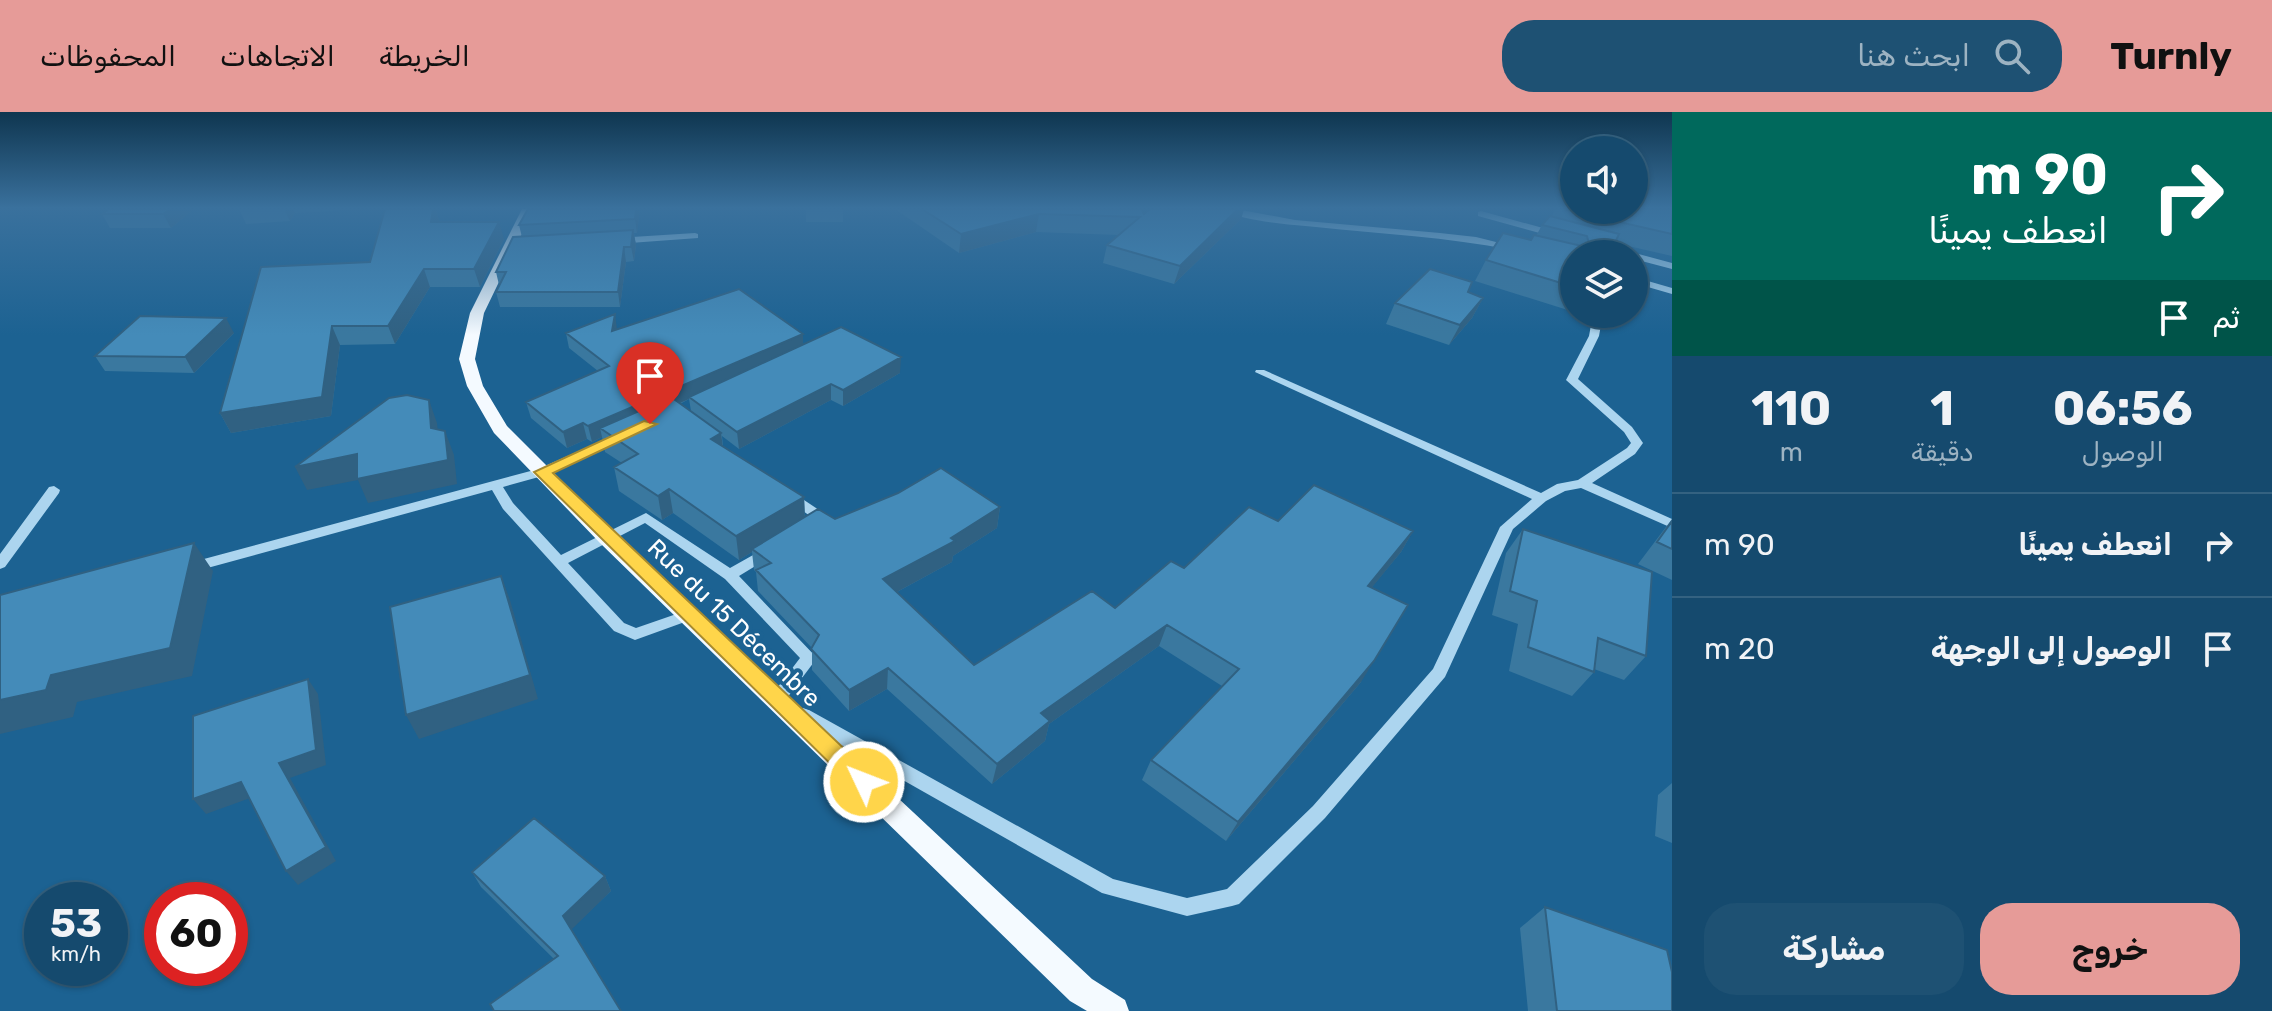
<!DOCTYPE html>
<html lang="ar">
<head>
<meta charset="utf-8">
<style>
  :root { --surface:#154a6e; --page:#1e5173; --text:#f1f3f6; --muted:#9db3c2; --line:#346281; --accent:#e69b98 }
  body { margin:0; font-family:Rubik,"Noto Naskh Arabic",sans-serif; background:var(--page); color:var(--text); direction:rtl; height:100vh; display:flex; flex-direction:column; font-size:30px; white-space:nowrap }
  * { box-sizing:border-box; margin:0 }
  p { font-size:26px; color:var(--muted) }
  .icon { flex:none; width:44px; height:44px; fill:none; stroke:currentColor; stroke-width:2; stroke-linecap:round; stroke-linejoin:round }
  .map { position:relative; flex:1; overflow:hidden; direction:ltr }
  .drawer { display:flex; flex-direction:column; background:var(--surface); width:600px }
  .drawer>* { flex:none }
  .banner { background:#00695c; color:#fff; overflow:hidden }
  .controls { position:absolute; left:1560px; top:24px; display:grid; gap:16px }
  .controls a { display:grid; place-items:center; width:88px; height:88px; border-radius:50%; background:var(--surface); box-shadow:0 2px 6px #0004,0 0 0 2px var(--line); font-size:40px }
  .speed { position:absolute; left:24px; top:770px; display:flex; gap:16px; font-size:40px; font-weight:700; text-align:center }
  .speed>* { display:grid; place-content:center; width:104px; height:104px; border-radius:50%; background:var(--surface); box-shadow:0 2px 6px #0004,0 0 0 2px var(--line); line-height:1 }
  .speed small { font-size:20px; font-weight:400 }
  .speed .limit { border:12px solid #d22; background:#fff; color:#111 }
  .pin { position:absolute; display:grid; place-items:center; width:68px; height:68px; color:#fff; margin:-82px -34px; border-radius:50% 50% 50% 0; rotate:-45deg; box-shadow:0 0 8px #0007 }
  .pin .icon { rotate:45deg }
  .me { position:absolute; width:88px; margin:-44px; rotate:313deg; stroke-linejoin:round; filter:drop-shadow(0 0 6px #0008) }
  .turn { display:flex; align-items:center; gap:28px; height:168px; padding:0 32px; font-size:36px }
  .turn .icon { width:104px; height:104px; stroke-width:2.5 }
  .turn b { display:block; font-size:56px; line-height:68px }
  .then { display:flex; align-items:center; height:76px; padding:0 32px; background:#0003; gap:16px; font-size:30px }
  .eta { display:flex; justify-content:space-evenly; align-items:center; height:136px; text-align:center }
  .eta b { font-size:48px; font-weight:700; line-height:56px }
  .button { display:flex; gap:16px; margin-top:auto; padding:16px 32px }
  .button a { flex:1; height:92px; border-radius:32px; background:var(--accent); color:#111; font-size:32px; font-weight:700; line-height:92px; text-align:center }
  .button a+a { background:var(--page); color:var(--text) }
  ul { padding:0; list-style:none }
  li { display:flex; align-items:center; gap:24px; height:104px; padding:0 32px; border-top:2px solid var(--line) }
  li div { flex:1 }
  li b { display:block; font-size:30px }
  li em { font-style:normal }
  header { display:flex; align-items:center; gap:48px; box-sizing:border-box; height:112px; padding:0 40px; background:var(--accent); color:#111 }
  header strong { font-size:38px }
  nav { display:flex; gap:44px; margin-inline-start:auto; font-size:28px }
  .search { width:560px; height:72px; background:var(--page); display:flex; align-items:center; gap:20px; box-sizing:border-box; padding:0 28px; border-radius:32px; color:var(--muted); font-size:30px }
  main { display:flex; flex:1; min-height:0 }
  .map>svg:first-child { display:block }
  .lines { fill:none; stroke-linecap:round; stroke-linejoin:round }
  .minor { fill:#acd5ef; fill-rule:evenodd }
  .major { fill:#f4faff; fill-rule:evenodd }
  .wall { fill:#3a789f; fill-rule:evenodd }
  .shaded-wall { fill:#306182 }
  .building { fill:#448bb9; stroke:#306182; stroke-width:2 }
  .route { fill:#ffd54a; stroke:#a68a30; stroke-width:2 }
  .labels { text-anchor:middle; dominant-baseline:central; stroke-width:8; stroke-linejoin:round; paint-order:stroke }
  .street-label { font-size:24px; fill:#fff; stroke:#1c6292 }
</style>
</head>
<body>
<header>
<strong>Turnly</strong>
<div class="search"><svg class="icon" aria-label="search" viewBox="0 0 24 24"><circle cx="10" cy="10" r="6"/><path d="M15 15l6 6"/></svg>ابحث هنا</div>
<nav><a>الخريطة</a><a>الاتجاهات</a><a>المحفوظات</a></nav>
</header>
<main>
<section class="drawer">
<div class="banner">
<div class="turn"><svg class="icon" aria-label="right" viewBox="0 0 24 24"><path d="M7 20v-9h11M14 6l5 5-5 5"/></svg><div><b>90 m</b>انعطف يمينًا</div></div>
<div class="then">ثم<svg class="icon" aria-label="arrive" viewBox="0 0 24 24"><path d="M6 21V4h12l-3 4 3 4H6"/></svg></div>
</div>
<div class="eta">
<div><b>06:56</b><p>الوصول</p></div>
<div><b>1</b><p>دقيقة</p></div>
<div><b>110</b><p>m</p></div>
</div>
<ul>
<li><svg class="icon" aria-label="right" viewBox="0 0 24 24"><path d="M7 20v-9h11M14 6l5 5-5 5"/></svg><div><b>انعطف يمينًا</b></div><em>90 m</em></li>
<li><svg class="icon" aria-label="arrive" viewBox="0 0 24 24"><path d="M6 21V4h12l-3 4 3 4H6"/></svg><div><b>الوصول إلى الوجهة</b></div><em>20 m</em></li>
</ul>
<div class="button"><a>خروج</a><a>مشاركة</a></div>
</section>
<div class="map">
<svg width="1672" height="899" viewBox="0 0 1672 899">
  <rect width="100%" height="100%" fill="#1c6292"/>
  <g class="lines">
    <!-- minor -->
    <path class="minor" d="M1220,97h16l59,11 145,13 36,4 40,10 -4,3c-65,-13 -130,-16 -196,-23 -28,-3 -71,-5 -96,-18z
      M1481,99l80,22 1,2 -4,3 -80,-22v-4z
      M695,121l3,1v4l-82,6 -4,-3 4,-3z
      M1594,130l78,21v6l-38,-10v-5h-16l-27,-7v-4z
      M1634,165l38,11v6l-38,-11z
      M1593,202h10l-4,22 -21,43 54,48 11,16 -8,11 -43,29 80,36v9l-91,-40 -16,3 -19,10 -33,28 -68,148 -120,141 -86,86 -7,2 -45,10 -85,-23 -305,-173 -2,-5 2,-5 6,-2 6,2 304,169 74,19 40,-9 86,-83 120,-137 67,-142 32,-28 -277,-127 1,-2h8l277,123 16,-9 21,-4 49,-32 4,-5 -7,-11 -58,-52 23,-44z
      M620,321l4,1 2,3 -2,3 -78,35 -43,12 10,16 48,52 85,-42 84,55 32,-18h10l2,3 -2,3 -33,20 78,82 -30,40 3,5 -2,5c-8,2 -16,0 -20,-8l32,-42 -75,-79 -80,-56 -77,40 56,60 12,5 52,-18 5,1 2,4 -2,4 -58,21 -21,-9 -111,-122 -11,-19 -303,83 -7,-5 7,-5 349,-94z
      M54,374l6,4 -1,3 -54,74 -5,2v-15l49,-67z
      M789,378l39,26 2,3c-4,6 -10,7 -16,5v-5l-30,-22 -1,-3 1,-3z"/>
    <!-- major -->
    <path class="major" d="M522,97h12l-50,104 -9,46 8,27 24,40 107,107 478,446 33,21 4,11h-42l-17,-10 -470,-458 -106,-110 -27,-47 -8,-27 11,-46z"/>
  </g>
  <!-- wall -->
  <path class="wall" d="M109,97h85l-23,19h-61l-8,-14z
    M239,97h127l-71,4 -5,8 -44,3z
    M385,97h51l3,13 65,17 -24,48h-50l-35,57 -55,1 -9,71 -100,17 -11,-20 150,-151z
    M640,97l-3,24h-3l2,12 -2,16 -8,1 -6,45h-120l-4,-15 3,-7 -3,-13 26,-35 -3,-12z
    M806,97h37v13h-37z
    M895,97h246l3,5 6,-5h94l-3,10 -67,65 -71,-21 4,-18 12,-10 -83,-3 -77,21z
    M1555,97h117v47l-57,-13 -41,11v58l-99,-31 11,-21 45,-20 5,-4 6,-11 10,-9z
    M1468,180l15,6 -11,20 -23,27 -63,-21 9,-21z
    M617,218l186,4v11l97,28 -57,33 -12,-6 -92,49 -17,-13 1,10 81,51 1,20 30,2 165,-12 -3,21 -44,28 -1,6 -55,30 77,73 141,-57 69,-40 94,-47 135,10 -12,21 -30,36 -10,94 -135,159 -84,-61 9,-20 71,-74 -63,-40 -110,78 -4,17 -53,43 -105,-95 -38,22 -37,-41v-22l-54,-57 -2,-19 -2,-2 -2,-18 -13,8 -66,-47 -11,7 -43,-29 -5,-24 8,-4 -17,-11 -3,-15 -10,5 -5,-3 -20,9 -36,-30 -5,-16 72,-31 -29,-23 -3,-15zM689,287l2,12 -11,-7z
    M234,221l-40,40 -89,-2 -10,-15z
    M1672,407v61l-34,-16z
    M1523,417l123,127 -22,24 -30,-11v3l-22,24 -63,-25 9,-47 -26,-9 14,-62z
    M1672,671v60l-17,-7 3,-41z
    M472,760l133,4 6,15 -40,38 50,82 -67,-52 -73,-72z
    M1545,795l127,104h-144l-8,-83z"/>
  <!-- shaded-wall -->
  <path class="shaded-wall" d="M170,97h24l-23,19 -8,-14z
    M284,97h9l2,4 -5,8z
    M433,97h3l3,12 -8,1z
    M636,97h4l-3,24 -2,-14z
    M1238,97h6l-3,10 -67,65 6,-18z
    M1039,102l-3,18 -77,21 2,-19z
    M499,110l5,17 -24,48 -6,-18z
    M633,118l3,15 -2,16 -3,-14z
    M624,135l2,15 -6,45 -2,-15z
    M424,157l6,18 -35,57 -7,-18z
    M1483,186l-11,20 -23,27 11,-20z
    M615,202l2,15 -5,2z
    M226,206l8,15 -40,40 -9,-16z
    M332,214l8,19 -9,71 -100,17 -11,-20z
    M803,222v15l-114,48v2l-80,35 -9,-6 2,9 -10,5 -4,-16z
    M901,245l-1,16 -57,33v-16z
    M831,272v16l-92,49 -2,-17z
    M429,288l8,23 3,28 -9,-23z
    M583,311l4,16 -20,9 -4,-16z
    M445,319l9,24 3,29 -89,19 -10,-23 -51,10 -12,-23 62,-13z
    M721,321l3,23 -13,-17z
    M669,377l4,24 -11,7 -4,-24z
    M804,385l1,24 -53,28v3l-13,8 -3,-24z
    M1000,395l-3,21 -44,28 -1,6 -70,38 1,-21z
    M1413,419l-12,21 -45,55 12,-21z
    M194,431l19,28 -21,105 -115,26 -4,15 -73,17v-34l51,-25z
    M501,464l9,24 28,99 -119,40 -13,-24z
    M1167,513l-8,21 -110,78 -4,17 -53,43 5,-20 44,-51z
    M1374,549l-13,21 -135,159 12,-19z
    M888,556l-1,21 -38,22v-21z
    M308,567l10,15 8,71 -36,13 46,83 -38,24 -12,-14 -7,-108z
    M241,670l12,15 -47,17 -13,-15z
    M605,764l6,15 -41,40 -7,-15z"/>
  <!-- building -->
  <path class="building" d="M109,97h61l-7,5h-61z
    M385,97h48l-2,13h68l-25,47h-50l-36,57h-56l-10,71 -102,16 41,-146 109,-5z
    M528,97h108l-1,10 -116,6z
    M922,97h219l3,5 6,-5h88l-58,57 -73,-21 33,-28 -101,-3 -78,20z
    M1562,97h110v25z
    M1550,104l69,18 -9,20h-36v33l-88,-27 17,-27 28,7 3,-5 52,12 3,-3 -2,-8 -45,-11z
    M633,118l-2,17h-7l-6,45h-122l10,-20h-10l17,-35z
    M1430,157l42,13 -4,10 15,6 -23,27 -65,-22z
    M739,177l64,45 -215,92 -5,-3 -20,9 -37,-30 83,-36 -43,-33 49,-19 -3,17z
    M140,204l86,2 -41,39 -90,-1z
    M841,215l60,30 -58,33 -12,-6 -94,48 -48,-35z
    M407,283l22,5 2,28 14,3 3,29 -91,19v-25l-62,13 94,-69z
    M671,285l50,36 -10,6 93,58 -68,39 -67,-47 -11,7 -44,-29 24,-13 -38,-26z
    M941,356l59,39 -49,31 4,3 -72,38 91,86 118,-74 23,17 56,-47 13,7 65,-61 29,14 36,-36 99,46 -45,55 40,19 -34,56 -136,161 -87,-62 88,-91 -72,-44 -126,88 9,8 -53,43 -109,-96 -39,22 -38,-41 8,-14 -63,-65 15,-7 -19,-14 66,-40 17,10 63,-26z
    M1672,409v28l-15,-7z
    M1523,417l129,43 -6,84 -48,-18 -4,34 -66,-25 9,-46 -27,-10z
    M194,431l-24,105 -119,27 -5,15 -46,10v-105z
    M501,464l29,99 -124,40 -16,-108z
    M308,567l8,71 -37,13 47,84 -40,24 -45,-89 -48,17v-83z
    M534,706l71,58 -42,40 58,95h-127l-4,-7 68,-48 -86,-84z
    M1545,795l122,43 5,22v39h-115z"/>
  <!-- sky -->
  <linearGradient id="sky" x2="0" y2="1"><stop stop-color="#0f3650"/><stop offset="0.43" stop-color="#3a719d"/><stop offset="1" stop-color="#3a719d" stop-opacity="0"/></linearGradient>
  <rect width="1672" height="223" fill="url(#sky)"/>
  <!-- route -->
  <path class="route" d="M644,309l13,3 -104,49 319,302 3,7 -3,7 -8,3 -8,-3 -322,-317z"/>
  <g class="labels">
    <!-- street labels -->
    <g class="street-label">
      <text transform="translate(734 511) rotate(44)">Rue du 15 Décembre</text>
    </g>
  </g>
</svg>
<div class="controls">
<a><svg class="icon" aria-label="sound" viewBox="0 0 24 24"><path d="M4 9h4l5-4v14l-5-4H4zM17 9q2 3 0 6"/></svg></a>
<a><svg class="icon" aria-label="layers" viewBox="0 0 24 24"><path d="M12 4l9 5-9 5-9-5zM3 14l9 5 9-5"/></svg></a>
</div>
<div class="speed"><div>53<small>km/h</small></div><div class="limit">60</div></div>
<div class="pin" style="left:650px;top:312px;background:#d93025"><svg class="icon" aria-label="arrive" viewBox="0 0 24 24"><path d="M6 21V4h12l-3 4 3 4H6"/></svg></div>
<svg class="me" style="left:864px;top:670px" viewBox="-20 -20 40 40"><circle r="17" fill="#ffd54a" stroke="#fff" stroke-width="3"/><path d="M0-11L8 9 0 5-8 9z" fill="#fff"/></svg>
</div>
</main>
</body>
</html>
